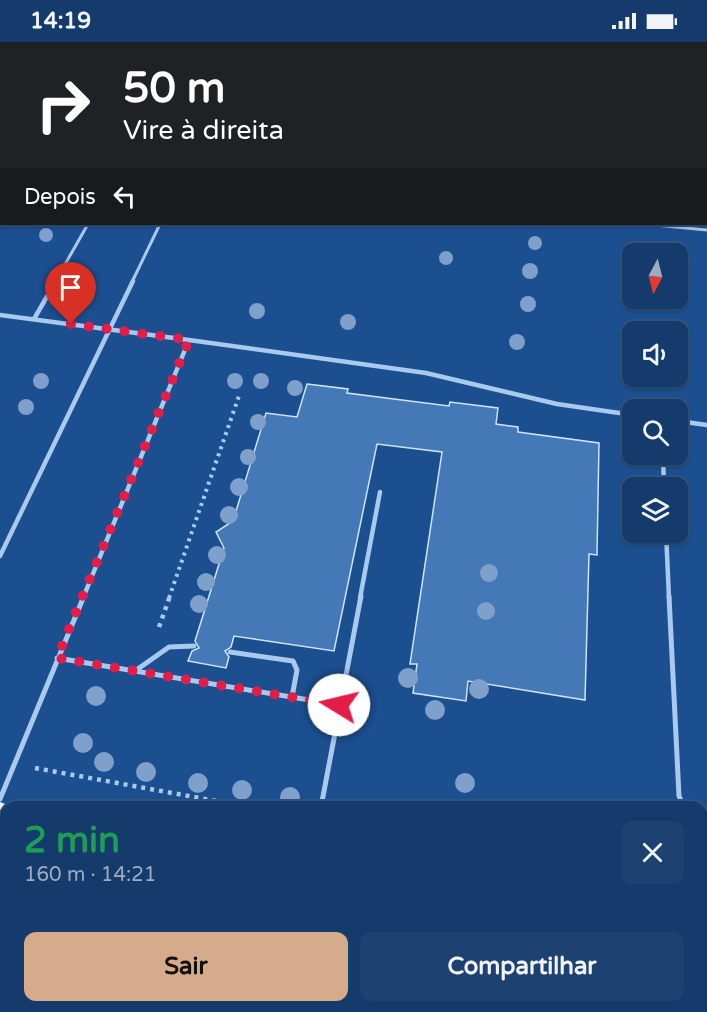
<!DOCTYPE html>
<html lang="pt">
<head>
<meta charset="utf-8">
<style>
  :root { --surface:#143b6b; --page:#1d4271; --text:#f1f3f6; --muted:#9dadc1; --line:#33557e; --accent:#d6ab8b }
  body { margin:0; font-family:"Varela Round",sans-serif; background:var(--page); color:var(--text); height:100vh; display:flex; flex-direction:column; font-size:22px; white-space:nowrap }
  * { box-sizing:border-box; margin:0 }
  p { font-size:20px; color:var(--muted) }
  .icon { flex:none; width:33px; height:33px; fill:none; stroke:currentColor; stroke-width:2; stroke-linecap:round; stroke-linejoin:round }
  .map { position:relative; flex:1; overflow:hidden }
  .panel { position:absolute; left:0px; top:759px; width:708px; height:212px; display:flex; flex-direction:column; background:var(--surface); border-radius:18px 18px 0 0; box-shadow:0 2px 4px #0004,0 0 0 2px var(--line) }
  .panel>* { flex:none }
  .guide { position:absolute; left:0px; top:0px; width:708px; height:183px; box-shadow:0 2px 4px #0004,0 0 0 2px var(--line); background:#202124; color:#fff; overflow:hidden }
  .needle { width:39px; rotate:187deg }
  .controls { position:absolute; left:622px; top:201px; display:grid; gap:12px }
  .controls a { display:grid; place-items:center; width:66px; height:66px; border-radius:12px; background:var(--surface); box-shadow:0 2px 4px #0004,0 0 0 2px var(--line); font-size:30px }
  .pin { position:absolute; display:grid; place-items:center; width:51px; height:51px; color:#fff; margin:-62px -26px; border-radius:50% 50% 50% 0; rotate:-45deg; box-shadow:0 0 6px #0007 }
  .pin .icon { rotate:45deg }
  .me { position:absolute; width:66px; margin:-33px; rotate:279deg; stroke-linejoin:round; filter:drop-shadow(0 0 4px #0008) }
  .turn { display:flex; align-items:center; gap:21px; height:126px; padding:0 24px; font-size:27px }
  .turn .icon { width:78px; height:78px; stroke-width:2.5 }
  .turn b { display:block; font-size:42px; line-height:51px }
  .then { display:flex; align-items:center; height:57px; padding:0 24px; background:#0003; gap:12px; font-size:22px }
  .round { display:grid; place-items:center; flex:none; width:63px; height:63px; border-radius:12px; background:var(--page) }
  .summary { display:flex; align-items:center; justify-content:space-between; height:102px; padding:0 24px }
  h1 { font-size:36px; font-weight:800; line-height:45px; color:#1e9e55 }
  .button { display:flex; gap:12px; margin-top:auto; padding:12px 24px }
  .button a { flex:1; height:69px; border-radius:12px; background:var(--accent); color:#111; font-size:24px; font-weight:800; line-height:69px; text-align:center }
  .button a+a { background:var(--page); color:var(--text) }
  .status { display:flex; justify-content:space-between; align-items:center; height:42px; padding:0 30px; background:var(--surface); direction:ltr }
  .status svg { height:16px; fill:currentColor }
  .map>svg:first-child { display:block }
  .building { fill:#4478b7; stroke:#cfe3fa; stroke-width:1.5 }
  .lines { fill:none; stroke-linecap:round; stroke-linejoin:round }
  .path-far1 { stroke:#a9c9ee; stroke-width:4; stroke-dasharray:3 4.5; stroke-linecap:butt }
  .path { stroke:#a9c9ee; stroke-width:4.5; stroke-dasharray:4 5; stroke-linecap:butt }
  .service-far2 { stroke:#a9c9ee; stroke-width:3 }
  .service-far1 { stroke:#a9c9ee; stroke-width:4.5 }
  .service { stroke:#a9c9ee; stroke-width:5 }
  .tertiary { fill:#a9c9ee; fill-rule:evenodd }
  .primary { fill:#f0f6ff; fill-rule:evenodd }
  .tree { fill:#7ea0ca }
  .route { stroke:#e11d48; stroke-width:10; stroke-dasharray:0 18 }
</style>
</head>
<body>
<div class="status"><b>14:19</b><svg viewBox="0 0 49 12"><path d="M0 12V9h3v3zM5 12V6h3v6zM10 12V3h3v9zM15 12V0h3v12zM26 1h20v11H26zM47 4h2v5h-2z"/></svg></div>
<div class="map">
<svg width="707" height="970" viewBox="0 0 707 970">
  <rect width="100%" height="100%" fill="#1b4f8f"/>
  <!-- building -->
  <path class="building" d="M307,342l41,5 -1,4 102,13 1,-4 48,6 -2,16 22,3v5l81,11 -2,112 -8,-1 -4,146 -117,-19 -2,20 -53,-8 4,-29h-7l32,-212 -65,-8 -43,207 -100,-15 -3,11 -6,4 4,6 -3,11 -38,-7 4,-10 7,-3 -4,-7 29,-93 -8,-16 17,-11 33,-108 31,4z"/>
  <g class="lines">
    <!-- path-far1 -->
    <path class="path-far1" d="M169,556l71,-205"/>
    <!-- path -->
    <path class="path" d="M159,585l11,-31
      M35,726l214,39
      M702,847l5,1
      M0,928l6,1
      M702,937l5,1
      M166,964l25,6
      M643,964v6
      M671,964l1,6"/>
    <!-- service-far2 -->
    <path class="service-far2" d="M644,182l63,6
      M55,240l33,-58
      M132,240l28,-58"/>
    <!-- service-far1 -->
    <path class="service-far1" d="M0,273l189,25
      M34,277l22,-38
      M678,379l29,4
      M663,412l1,34
      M666,490l3,66
      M0,514l133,-275
      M83,556l106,-258 237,33 131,31 76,11
      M360,556l20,-106"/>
    <!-- service -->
    <path class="service" d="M669,554l10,200 5,11
      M230,610l63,9 4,9 -5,27
      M57,616l282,47
      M135,629l34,-24 25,-1
      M0,757l84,-203
      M321,765l40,-211
      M702,793l5,6"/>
    <!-- tertiary -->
    <path class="tertiary" d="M0,17h2v5l-2,-1z
      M706,86h1v4h-1z"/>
    <!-- primary -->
    <path class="primary" d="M0,760l13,5h-7v14l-6,-1z
      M0,878l6,1v20l-6,-1z
      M702,891l5,1v20l-5,-1z
      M362,964h45l2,6h-45z
      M502,964h20l1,6h-20z"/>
  </g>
  <!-- trees -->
  <g class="tree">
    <circle cx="46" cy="193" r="7"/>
    <circle cx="535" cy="201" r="7"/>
    <circle cx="446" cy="216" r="7"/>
    <circle cx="530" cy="229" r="8"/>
    <circle cx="528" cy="262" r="8"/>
    <circle cx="257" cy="269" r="8"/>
    <circle cx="348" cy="280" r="8"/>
    <circle cx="517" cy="300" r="8"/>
    <circle cx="41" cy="339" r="8"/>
    <circle cx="235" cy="339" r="8"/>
    <circle cx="261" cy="339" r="8"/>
    <circle cx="295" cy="346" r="8"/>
    <circle cx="26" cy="365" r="8"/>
    <circle cx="258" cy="380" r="8"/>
    <circle cx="248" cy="415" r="8"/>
    <circle cx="239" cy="445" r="9"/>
    <circle cx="229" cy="473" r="9"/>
    <circle cx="217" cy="513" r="9"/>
    <circle cx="489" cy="531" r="9"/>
    <circle cx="206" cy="540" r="9"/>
    <circle cx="199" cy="562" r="9"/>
    <circle cx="486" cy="569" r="9"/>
    <circle cx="408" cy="636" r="10"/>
    <circle cx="479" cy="647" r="10"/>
    <circle cx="96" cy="654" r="10"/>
    <circle cx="435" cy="668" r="10"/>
    <circle cx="83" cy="701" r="10"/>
    <circle cx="104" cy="720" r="10"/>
    <circle cx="146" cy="730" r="10"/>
    <circle cx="198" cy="741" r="10"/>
    <circle cx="465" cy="741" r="10"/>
    <circle cx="242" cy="748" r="10"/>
    <circle cx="290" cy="755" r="10"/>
  </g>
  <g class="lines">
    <!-- route -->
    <path class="route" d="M71,282l118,16 -132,318 282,47"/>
  </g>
</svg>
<div class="controls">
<a><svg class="needle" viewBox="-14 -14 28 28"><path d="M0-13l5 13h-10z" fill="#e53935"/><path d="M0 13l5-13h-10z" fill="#9dadc1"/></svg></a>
<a><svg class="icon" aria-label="sound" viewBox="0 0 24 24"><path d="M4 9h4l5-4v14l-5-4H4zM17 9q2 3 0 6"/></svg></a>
<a><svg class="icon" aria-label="search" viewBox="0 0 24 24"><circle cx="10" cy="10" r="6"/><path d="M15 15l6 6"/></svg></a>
<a><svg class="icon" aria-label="layers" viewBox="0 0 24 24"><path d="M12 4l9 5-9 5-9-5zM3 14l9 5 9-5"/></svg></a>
</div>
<div class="pin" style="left:71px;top:282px;background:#d93025"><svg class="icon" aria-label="arrive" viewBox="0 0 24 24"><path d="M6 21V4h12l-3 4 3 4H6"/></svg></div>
<svg class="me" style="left:339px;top:663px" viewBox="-20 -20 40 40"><circle r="19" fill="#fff"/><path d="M0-13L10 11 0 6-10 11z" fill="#e11d48"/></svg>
<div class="guide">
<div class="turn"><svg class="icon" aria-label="right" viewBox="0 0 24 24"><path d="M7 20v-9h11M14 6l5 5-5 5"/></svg><div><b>50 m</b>Vire à direita</div></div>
<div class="then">Depois<svg class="icon" aria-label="left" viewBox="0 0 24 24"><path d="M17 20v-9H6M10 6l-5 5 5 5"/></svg></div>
</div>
<section class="panel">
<div class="summary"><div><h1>2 min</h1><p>160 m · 14:21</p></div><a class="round"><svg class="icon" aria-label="close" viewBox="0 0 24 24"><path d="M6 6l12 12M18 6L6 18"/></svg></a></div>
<div class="button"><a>Sair</a><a>Compartilhar</a></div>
</section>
</div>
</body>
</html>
